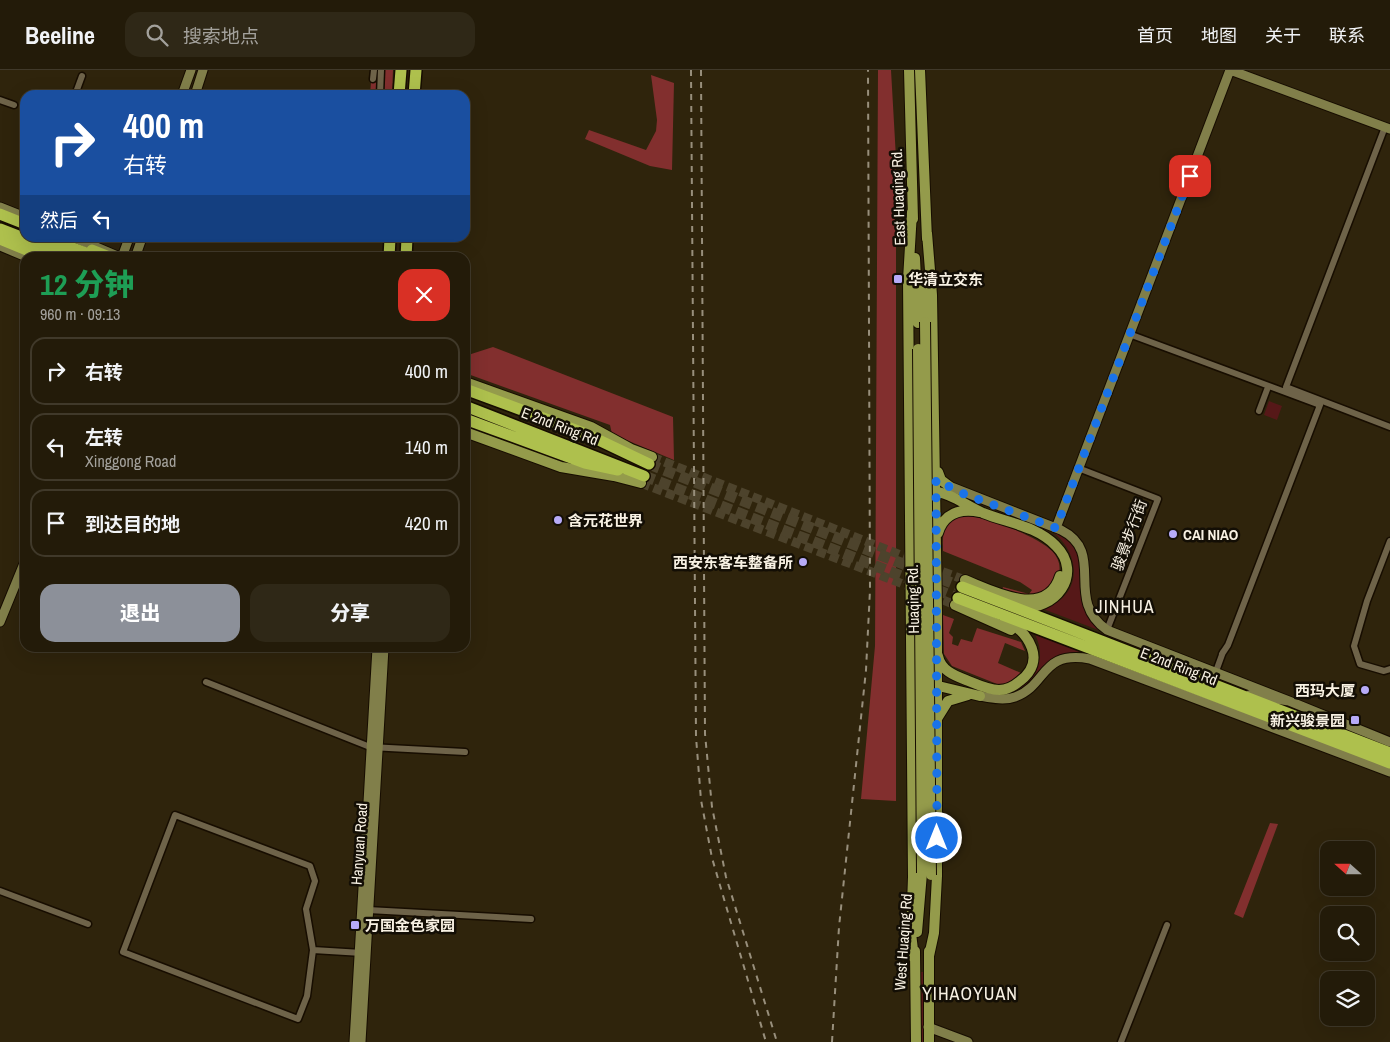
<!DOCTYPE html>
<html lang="zh">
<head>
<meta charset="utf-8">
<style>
  :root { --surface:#231b09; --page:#2f2817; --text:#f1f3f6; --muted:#a3a19c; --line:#40392a; --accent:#8c9099 }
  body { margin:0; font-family:"Archivo Narrow","Noto Sans SC",sans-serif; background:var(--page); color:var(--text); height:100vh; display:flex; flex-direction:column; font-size:19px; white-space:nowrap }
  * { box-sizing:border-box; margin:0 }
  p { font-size:16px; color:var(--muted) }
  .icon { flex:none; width:28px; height:28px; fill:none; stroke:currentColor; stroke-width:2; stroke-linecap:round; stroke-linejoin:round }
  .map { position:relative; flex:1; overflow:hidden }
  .sheet { position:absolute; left:20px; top:182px; width:450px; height:400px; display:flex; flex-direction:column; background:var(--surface); border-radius:15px; box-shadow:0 5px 20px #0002,0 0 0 1px var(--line) }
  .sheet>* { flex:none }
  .top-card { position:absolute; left:20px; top:20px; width:450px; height:152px; border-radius:15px; box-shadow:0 5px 20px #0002,0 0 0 1px var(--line); background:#1a4fa0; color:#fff; overflow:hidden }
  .needle { width:32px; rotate:291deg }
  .tools { position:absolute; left:1320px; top:771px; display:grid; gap:10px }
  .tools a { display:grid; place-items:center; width:55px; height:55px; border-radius:10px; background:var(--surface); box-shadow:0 5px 20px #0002,0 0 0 1px var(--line); font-size:25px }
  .pin { position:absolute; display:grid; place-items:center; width:42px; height:42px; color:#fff; margin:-21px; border-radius:10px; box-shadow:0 2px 8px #0006 }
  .me { position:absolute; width:55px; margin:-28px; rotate:0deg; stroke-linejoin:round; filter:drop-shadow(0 0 4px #0008) }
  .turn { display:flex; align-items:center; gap:18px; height:105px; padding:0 20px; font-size:22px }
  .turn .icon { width:65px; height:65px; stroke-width:2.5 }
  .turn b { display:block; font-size:35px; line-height:42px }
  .then { display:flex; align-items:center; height:48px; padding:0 20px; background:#0003; gap:10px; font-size:19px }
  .round { display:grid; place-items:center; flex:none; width:52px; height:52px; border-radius:15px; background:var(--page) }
  .summary { display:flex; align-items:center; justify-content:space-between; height:85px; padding:0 20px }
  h1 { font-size:30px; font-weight:800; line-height:38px; color:#1e9e55 }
  .action { display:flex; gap:10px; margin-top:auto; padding:10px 20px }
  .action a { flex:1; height:58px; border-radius:15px; background:var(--accent); color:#fff; font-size:20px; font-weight:800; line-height:58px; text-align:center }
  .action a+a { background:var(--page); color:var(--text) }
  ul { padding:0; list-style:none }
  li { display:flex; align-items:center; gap:15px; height:68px; margin:0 10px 8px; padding:0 10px; border:2px solid var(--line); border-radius:15px }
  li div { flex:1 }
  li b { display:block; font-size:19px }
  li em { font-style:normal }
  header { display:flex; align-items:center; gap:30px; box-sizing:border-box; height:70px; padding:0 25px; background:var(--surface); border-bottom:1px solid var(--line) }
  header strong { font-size:24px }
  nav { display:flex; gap:28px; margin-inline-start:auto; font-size:18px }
  .search { width:350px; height:45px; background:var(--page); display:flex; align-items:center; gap:12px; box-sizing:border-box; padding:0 18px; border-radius:15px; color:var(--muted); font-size:19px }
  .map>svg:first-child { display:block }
  .green { fill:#561818 }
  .forest { fill:#822f2e }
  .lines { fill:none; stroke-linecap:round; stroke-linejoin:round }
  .secondary-tunnel { stroke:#4d432c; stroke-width:9; stroke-dasharray:9 4.5; stroke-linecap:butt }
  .highway-tunnel { stroke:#4d432c; stroke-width:11; stroke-dasharray:11 5.5; stroke-linecap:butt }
  .street-casing { stroke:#170d00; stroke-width:9 }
  .secondary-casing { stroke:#170d00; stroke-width:11 }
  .primary-casing { stroke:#170d00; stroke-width:12 }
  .highway-casing { stroke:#170d00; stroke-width:14 }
  .street { stroke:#6e6349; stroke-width:6 }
  .secondary { stroke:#817f4a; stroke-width:9 }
  .primary { stroke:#949b4b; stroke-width:10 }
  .highway { stroke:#aec04d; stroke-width:11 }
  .rail { stroke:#988f7c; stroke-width:2; stroke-dasharray:6 6; stroke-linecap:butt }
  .primary-bridge-casing { stroke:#170d00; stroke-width:12; stroke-linecap:butt }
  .primary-bridge { stroke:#949b4b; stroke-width:10 }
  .route { stroke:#1a73e8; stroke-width:9; stroke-dasharray:0 16.2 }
  .poi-dot { fill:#b7abf8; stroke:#130e05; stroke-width:2 }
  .labels { text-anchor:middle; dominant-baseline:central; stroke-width:5; stroke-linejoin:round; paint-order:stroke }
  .street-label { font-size:15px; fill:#f8f1e3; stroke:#130e05 }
  .poi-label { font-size:15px; font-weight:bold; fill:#f8f1e3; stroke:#130e05; text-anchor:start }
  .quarter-label { font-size:18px; letter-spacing:1px; fill:#f8f1e3; stroke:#130e05 }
</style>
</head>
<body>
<header>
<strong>Beeline</strong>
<div class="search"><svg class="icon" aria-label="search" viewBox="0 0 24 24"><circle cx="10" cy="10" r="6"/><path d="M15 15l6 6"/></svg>搜索地点</div>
<nav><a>首页</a><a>地图</a><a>关于</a><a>联系</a></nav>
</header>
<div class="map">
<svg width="1390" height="972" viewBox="0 0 1390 972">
  <rect width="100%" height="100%" fill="#2f240c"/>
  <!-- green -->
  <path class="green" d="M1269,331l13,5 -5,14 -13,-5z
    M1047,458l19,9 9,10 6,14 1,27 27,46 -66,-25c43,-14 38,-60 4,-81z
    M1034,562l50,20c-37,-2 -41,27 -69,39 21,-19 33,-30 19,-59z
    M920,902h4l1,70h-4z"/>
  <!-- forest -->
  <path class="forest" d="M372,0h21l-1,25h-22z
    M878,0h13l5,88v643l-35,-2 14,-153z
    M651,5l23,8 -2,87 -22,-4 -65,-27 4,-9 57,20 10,-19 1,-11z
    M493,277l180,70 1,43 -62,-26 -2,-9 -145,-52v-17z
    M960,445c20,-1 78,21 92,36 19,20 -1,44 -24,45 -8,1 -18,-4 -26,-6l1,-3 26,7 3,-4 -12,-8 -77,-31c0,-20 -1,-25 17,-36z
    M943,545l11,4 -5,14 4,4 -1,7 6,2 3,-7 11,3 5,-14 44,14 4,9 -20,-8 -7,20 23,10 -13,10 -11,1 -45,-18 -8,-12z
    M1270,753l8,1 -35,94 -9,-4z"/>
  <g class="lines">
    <!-- secondary-tunnel -->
    <path class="secondary-tunnel" d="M652,387l264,104
      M641,413l275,106
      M930,497l35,13
      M931,525l24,10"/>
    <!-- highway-tunnel -->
    <path class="highway-tunnel" d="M649,394l313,123
      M644,406l314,122"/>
    <!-- street casing -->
    <g class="street-casing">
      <path id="street" d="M373,9l1,-9
        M75,25l7,-19
        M380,25l1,-25
        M0,30l14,5
        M1385,57l-99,260 104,40
        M1129,264l191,71 -92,240 -6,9
        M1259,341l9,-24
        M1078,398l80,31 -51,131
        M1390,471l-23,60 -13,45 6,18 24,7 6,-2
        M1215,604l8,-22
        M206,612l164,65 95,5
        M0,821l88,33
        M368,840l163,9
        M313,880l-6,46 -9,23 -175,-67 52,-137 135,51 5,15 -9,28 7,41 49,3
        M1121,972l46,-117"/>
    </g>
    <!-- secondary casing -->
    <g class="secondary-casing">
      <path id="secondary" d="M1230,0l160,59
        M182,25l9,-25
        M195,25l8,-25
        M0,137l25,10
        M75,168l47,20
        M0,176l29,12
        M122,187l7,-19
        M135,188l7,-20
        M949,416l112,44c46,23 2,69 46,100l182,71
        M1056,458l174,-458
        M0,552l25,-61
        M1249,625l40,6 101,41
        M980,626c11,2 24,5 35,1 33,-12 25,-47 75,-38l300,113
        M928,957l40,15
        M354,972l23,-394
        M361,972l23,-394"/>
    </g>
    <!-- primary casing -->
    <g class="primary-casing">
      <path id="primary" d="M909,0l4,149
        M920,0l7,169
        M912,142l-4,68 5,597 -2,56 3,25
        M927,163l5,62 5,316v265l-3,57 -5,23
        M915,188l3,65
        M925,252l1,-36
        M465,312l126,45 40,22 21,8
        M465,362l96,35 53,9 27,7
        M938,402l3,8 8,6
        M930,421c20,1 35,14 53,22 25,10 54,13 73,33 28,28 -1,66 -37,61
        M938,463c6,-20 22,-25 42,-21
        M965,510c28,11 82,40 95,-4
        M955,535l56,25
        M938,586c3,14 15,19 28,24 10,4 22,10 33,10 8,0 15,-4 21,-9 27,-20 9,-48 -14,-61
        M930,614l50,12
        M938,647l10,-16 20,-6
        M917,862l5,-59
        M915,881l1,91
        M929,972v-91"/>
    </g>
    <!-- highway casing -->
    <g class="highway-casing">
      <path id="highway" d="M399,25l2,-25
        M414,25l2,-25
        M0,144l25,10
        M0,159l75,29
        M46,168l53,20
        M0,169l46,19
        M92,180l20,8
        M389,188l1,-20
        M406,188l1,-20
        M465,319l121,45 63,30
        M465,336l179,70
        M465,349l120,44 33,7
        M962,517l428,166
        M958,528l432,165"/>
    </g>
    <!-- street -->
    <use href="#street" class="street"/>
    <!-- secondary -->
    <use href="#secondary" class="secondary"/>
    <!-- primary -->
    <use href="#primary" class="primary"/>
    <!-- highway -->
    <use href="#highway" class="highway"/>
    <!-- rail -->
    <path class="rail" d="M691,0l5,667 5,63 11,58 54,184
      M701,0l4,664 7,73 14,70 51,165
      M832,972l7,-115 27,-257 4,-80 -2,-520"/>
    <!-- primary-bridge casing -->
    <g class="primary-bridge-casing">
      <path id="primary-bridge" d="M925,252l6,553
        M918,279l4,524"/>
    </g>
    <!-- primary-bridge -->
    <use href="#primary-bridge" class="primary-bridge"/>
  </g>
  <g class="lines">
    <!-- route -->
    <path class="route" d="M937,768l-1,-358 28,14 92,34 134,-352"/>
  </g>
  <!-- markers -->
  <g class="poi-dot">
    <rect x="893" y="204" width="10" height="10" rx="2.5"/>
    <circle cx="558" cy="450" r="5"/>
    <circle cx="1173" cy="464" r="5"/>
    <circle cx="803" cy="492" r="5"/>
    <circle cx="1365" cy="620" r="5"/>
    <rect x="1350" y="645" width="10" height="10" rx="2.5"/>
    <rect x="350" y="850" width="10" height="10" rx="2.5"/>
  </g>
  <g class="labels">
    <!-- street labels -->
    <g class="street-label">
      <text transform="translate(898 127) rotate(-92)">East Huaqing Rd.</text>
      <text transform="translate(560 356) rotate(21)">E 2nd Ring Rd</text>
      <text transform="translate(1129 465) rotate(-70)">骏景步行街</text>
      <text transform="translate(913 529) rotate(-91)">Huaqing Rd.</text>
      <text transform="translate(1179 596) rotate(21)">E 2nd Ring Rd</text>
      <text transform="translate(359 774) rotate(-86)">Hanyuan Road</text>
      <text transform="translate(903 872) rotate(-86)">West Huaqing Rd</text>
    </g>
    <!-- poi labels -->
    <g class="poi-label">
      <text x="908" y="209">华清立交东</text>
      <text x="568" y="450">含元花世界</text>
      <text x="1183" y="464">CAI NIAO</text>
      <text x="793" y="492" text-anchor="end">西安东客车整备所</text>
      <text x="1355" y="620" text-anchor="end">西玛大厦</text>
      <text x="1345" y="650" text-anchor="end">新兴骏景园</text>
      <text x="365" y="855">万国金色家园</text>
    </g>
    <!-- quarter labels -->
    <g class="quarter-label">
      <text x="1125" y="536">JINHUA</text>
      <text x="970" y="923">YIHAOYUAN</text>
    </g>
  </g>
</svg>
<div class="tools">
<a><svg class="needle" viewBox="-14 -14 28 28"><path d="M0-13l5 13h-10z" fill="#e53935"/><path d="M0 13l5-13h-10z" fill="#a3a19c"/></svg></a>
<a><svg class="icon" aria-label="search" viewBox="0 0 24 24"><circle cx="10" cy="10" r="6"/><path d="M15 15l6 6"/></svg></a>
<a><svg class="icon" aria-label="layers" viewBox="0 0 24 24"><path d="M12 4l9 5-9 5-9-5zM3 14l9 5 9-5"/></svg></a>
</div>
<div class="pin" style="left:1190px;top:106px;background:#d93025"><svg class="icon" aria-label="arrive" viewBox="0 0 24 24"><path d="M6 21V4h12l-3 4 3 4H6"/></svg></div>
<svg class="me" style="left:937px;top:768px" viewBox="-20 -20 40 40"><circle r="17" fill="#1a73e8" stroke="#fff" stroke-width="3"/><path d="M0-11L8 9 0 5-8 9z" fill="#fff"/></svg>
<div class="top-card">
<div class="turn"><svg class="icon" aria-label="right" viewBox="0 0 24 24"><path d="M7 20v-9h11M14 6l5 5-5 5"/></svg><div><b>400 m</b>右转</div></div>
<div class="then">然后<svg class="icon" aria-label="left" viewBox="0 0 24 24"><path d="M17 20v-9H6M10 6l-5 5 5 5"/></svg></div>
</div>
<section class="sheet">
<div class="summary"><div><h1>12 分钟</h1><p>960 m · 09:13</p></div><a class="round" style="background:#d93025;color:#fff"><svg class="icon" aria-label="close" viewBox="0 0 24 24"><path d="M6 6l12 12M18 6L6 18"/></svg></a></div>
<ul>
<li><svg class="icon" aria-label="right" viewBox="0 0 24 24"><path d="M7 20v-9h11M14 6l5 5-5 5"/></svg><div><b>右转</b></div><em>400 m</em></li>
<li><svg class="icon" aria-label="left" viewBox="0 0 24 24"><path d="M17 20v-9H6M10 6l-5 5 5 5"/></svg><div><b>左转</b><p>Xinggong Road</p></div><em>140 m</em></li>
<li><svg class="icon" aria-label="arrive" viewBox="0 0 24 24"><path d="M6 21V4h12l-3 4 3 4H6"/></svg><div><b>到达目的地</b></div><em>420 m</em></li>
</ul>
<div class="action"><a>退出</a><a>分享</a></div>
</section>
</div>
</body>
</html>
